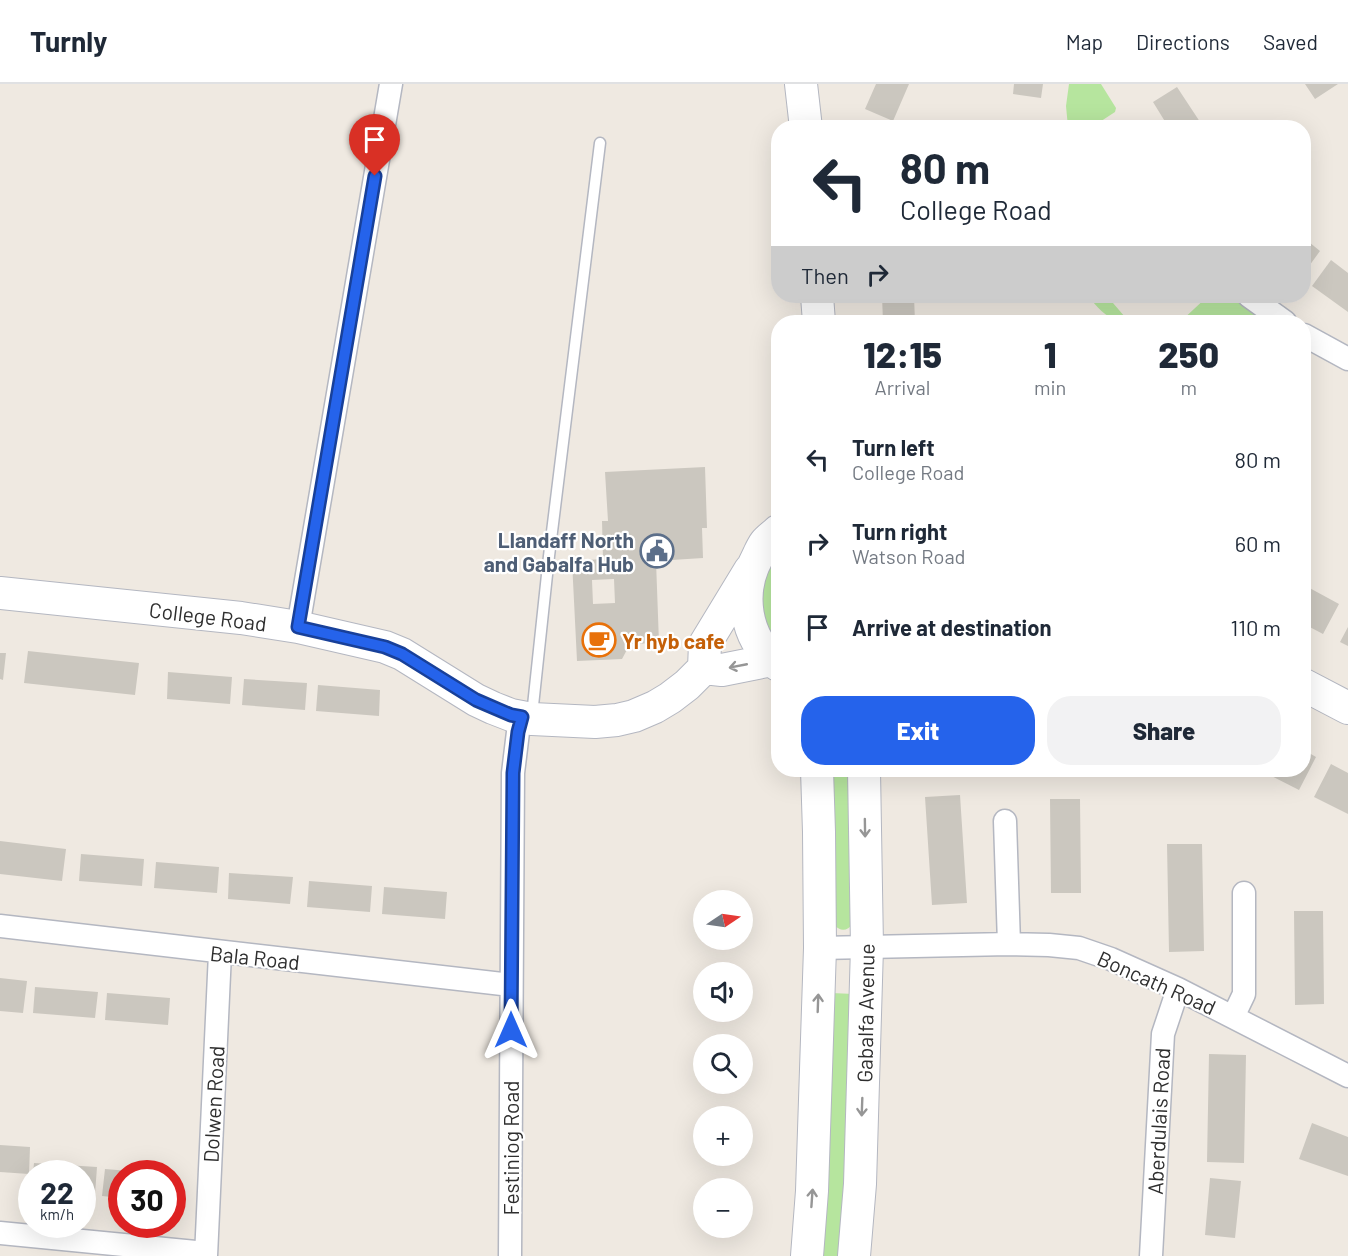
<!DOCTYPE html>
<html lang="en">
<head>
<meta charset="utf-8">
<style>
  :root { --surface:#fff; --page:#f2f2f3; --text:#1f2937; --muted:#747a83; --line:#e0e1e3; --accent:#2563eb }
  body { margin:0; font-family:Barlow,sans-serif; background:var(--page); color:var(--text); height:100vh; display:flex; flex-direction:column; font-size:22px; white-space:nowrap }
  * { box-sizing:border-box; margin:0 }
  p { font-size:20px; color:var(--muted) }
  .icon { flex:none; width:33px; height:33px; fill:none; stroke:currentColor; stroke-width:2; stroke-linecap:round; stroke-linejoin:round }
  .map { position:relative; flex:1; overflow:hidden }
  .drawer { position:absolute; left:771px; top:231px; width:540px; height:462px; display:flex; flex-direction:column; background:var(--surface); border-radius:24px; box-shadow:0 6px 24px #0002 }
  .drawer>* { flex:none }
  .top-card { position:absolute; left:771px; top:36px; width:540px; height:183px; border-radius:24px; box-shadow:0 6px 24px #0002; background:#fff; color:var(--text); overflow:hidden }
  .needle { width:39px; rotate:77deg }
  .controls { position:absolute; left:693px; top:806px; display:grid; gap:12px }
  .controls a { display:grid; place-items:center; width:60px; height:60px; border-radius:50%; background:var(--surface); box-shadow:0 6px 24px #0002; font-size:30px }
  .speed { position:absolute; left:18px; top:1076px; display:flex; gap:12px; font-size:30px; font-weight:700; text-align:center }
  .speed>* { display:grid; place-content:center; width:78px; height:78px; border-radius:50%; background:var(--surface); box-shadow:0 6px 24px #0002; line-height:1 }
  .speed small { font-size:15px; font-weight:400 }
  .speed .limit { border:9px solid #d22; background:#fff; color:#111 }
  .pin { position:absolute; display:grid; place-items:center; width:51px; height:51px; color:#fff; margin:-62px -26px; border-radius:50% 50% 50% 0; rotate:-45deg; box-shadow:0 0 6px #0007 }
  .pin .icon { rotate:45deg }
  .me { position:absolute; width:66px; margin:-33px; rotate:0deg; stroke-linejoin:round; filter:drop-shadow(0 0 4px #0008) }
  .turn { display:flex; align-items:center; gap:21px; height:126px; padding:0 30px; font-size:27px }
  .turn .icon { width:78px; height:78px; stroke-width:2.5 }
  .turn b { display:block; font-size:42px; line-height:51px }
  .then { display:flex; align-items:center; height:57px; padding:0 30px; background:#0003; gap:12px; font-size:22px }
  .eta { display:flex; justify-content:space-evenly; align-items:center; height:102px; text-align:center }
  .eta b { font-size:36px; font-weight:800; line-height:42px }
  .primary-button { display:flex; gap:12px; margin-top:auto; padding:12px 30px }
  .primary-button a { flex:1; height:69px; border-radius:24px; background:var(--accent); color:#fff; font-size:24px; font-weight:800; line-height:69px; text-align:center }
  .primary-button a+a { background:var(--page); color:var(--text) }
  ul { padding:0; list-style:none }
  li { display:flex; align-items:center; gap:18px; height:84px; padding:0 30px }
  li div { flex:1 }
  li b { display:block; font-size:22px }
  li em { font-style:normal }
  header { display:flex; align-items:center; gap:36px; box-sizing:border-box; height:84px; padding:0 30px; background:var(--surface); border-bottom:2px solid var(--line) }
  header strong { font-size:28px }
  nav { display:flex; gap:33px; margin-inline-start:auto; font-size:21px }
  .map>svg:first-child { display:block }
  .green { fill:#b6e59e }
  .building { fill:#cbc7bf; fill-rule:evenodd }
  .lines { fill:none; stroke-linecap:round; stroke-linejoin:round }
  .lane-casing { stroke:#b4b7c1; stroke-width:13 }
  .street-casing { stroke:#b4b7c1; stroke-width:25 }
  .secondary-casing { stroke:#b4b7c1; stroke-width:34 }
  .lane { stroke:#fff; stroke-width:10 }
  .street { stroke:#fff; stroke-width:22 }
  .secondary { stroke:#fff; stroke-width:32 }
  .oneway { stroke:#969696 }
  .route-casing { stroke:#184099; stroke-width:15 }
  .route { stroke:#2563eb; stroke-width:10 }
  .labels { text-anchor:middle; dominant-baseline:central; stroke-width:4.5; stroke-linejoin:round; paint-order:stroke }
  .service-label { font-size:21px; font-weight:bold; fill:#4e5e75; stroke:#fff; text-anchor:end }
  .street-label { font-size:21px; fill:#2e2e2e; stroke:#fff }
  .food-label { font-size:21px; font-weight:bold; fill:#c56008; stroke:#fff; text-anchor:start }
</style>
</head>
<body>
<header>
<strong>Turnly</strong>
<nav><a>Map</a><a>Directions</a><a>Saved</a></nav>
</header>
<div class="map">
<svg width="1348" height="1172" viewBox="0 0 1348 1172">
  <rect width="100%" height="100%" fill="#efe9e1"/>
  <!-- green -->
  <path class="green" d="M1069,0h32l15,24 -1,4 -23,15h-24l-2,-21z
    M1089,212h31l-7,7 12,14 -6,4c-12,-3 -24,-15 -30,-25z
    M1208,212h25l39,26h-92z
    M778,464v93c-16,-16 -23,-52 -12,-73 3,-7 8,-14 12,-20z
    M829,686h27l-3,154c-6,7 -12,8 -19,1z
    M831,909l23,1 -11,262h-23z"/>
  <!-- building -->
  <path class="building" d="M876,0h33l-16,37 -28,-12z
    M1014,0h29l-2,14 -28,-4z
    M1305,0h33l-23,15z
    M1177,3l27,41h-35l-16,-26z
    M1038,41v3h-18v-2z
    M1304,154l16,13 -16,22z
    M1331,176l17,13v39l-36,-26z
    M882,212h32l1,26h-32z
    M705,383l2,61h-5l1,30 -47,3 3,82 -29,1 -8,15 -45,2 -5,-100 31,-2 -1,-38h6l-3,-49zM614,495l1,24 -22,1 -1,-24z
    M1304,501l35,19 -16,30 -19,-10z
    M1348,543v19l-8,-4z
    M28,567l111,12 -4,32 -111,-12z
    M0,569h6l-3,27 -3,-1z
    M168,588l64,5 -2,27 -63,-5z
    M244,595l63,4 -2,27 -63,-5z
    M318,601l62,5 -1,26 -63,-5z
    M1304,666l12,7 -17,33 -39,-20h44z
    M1331,680l17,9v41l-34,-17z
    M960,711l7,108 -35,2 -7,-108z
    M1050,715h30l1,94h-30z
    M0,757l66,8 -4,32 -62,-7z
    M1167,760h35l2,107 -35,1z
    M81,770l63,5 -2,27 -63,-5z
    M156,778l63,5 -2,26 -63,-5z
    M229,789l64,4 -3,27 -62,-5z
    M309,797l63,5 -2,26 -63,-5z
    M384,803l63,5 -2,27 -63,-5z
    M1294,827h29l1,93 -29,1z
    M0,894l27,3 -4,32 -23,-2z
    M35,903l63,5 -3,26 -62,-5z
    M107,909l63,5 -2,27 -63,-5z
    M1209,970l37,1 -2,108 -37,-1z
    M1312,1039l36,14v39l-49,-17z
    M0,1061l30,2 -1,27 -29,-2z
    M34,1079l63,4 -2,27 -13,-1v-20h-49z
    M105,1085l24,2v2h-7v25l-20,-2z
    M1210,1094l31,3 -6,57 -30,-3z"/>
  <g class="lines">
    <!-- lane casing -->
    <g class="lane-casing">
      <path id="lane" d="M532,631l17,-159 51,-413"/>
    </g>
    <!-- street casing -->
    <g class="street-casing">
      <path id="street" d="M1249,212l36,26
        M1304,251l44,24
        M298,543l93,-543
        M1005,737l4,123
        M0,842l511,59
        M820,864l189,-4 40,1 30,3 32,11 67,30 170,87
        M1233,933l11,-23v-101
        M0,1149l206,20
        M206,1172l14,-303
        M510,1172l3,-483 5,-41 4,-15
        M1151,1172l12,-222 15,-45"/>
    </g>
    <!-- secondary casing -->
    <g class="secondary-casing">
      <path id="secondary" d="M801,0l5,44
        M817,212l2,26
        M778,447c-4,4 -10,8 -13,12 -3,4 -5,9 -7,13 -20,36 -14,82 20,109
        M0,509l241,25 57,9 87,20 17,7 74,46 17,8 18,7 21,4 63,3 22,-2 17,-4 21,-9 15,-9 17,-13 17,-17 1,-24 45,-74
        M704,584l18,2 50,-10
        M1304,601l44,23
        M807,1172l5,-65 8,-243 -1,-116 -2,-62
        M854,1172l6,-72 7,-237 -3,-177"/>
    </g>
    <!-- lane -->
    <use href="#lane" class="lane"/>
    <!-- street -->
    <use href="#street" class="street"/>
    <!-- secondary -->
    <use href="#secondary" class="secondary"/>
  </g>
  <!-- one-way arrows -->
  <defs><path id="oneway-shaft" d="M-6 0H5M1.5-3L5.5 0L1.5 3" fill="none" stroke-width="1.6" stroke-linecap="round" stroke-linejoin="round" transform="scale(1.5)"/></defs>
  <g class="oneway">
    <use href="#oneway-shaft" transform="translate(738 582) rotate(169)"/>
    <use href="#oneway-shaft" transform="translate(865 744) rotate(89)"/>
    <use href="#oneway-shaft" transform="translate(818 919) rotate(-88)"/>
    <use href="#oneway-shaft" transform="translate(862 1023) rotate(92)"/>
    <use href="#oneway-shaft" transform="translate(812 1114) rotate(-86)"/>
  </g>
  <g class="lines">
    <!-- route casing -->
    <g class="route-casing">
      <path id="route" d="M375,92l-77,451 87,20 17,7 74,46 35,15 11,2 -4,15 -5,41 -2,257"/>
    </g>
    <!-- route -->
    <use href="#route" class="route"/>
  </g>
  <!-- icons -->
  <defs>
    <g id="civic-ring" transform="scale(1.725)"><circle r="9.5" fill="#fff" stroke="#5c6f8a" stroke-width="1.5"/><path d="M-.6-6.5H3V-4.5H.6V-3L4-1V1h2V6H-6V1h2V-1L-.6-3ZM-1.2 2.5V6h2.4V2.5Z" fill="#5c6f8a"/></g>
    <g id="cafe-ring" transform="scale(1.725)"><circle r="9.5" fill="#fff" stroke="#e8710a" stroke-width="1.5"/><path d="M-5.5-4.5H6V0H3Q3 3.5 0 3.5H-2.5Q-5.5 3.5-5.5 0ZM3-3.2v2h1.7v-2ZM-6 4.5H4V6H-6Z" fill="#e8710a"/></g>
  </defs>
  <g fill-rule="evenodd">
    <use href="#civic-ring" x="657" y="467"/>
    <use href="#cafe-ring" x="599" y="556"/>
  </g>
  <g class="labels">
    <!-- service labels -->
    <g class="service-label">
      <text x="634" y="455">Llandaff North<tspan x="634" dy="24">and Gabalfa Hub</tspan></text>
    </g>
    <!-- street labels -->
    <g class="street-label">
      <text transform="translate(208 532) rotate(7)">College Road</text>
      <text transform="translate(255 873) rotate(6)">Bala Road</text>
      <text transform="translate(1157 898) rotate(24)">Boncath Road</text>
      <text transform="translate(865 929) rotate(-89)">Gabalfa Avenue</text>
      <text transform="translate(213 1020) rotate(-87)">Dolwen Road</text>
      <text transform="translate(1158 1037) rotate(-87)">Aberdulais Road</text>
      <text transform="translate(510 1064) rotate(-90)">Festiniog Road</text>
    </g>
    <!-- food labels -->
    <g class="food-label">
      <text x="622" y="556">Yr hyb cafe</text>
    </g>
  </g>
</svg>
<div class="controls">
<a><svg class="needle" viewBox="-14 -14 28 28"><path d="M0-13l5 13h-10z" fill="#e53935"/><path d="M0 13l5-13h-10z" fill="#747a83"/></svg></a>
<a><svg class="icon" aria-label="sound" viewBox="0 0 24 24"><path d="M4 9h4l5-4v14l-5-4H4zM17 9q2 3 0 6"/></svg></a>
<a><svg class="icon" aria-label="search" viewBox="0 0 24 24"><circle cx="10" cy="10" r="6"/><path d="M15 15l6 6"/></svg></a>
<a>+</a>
<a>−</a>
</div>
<div class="speed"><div>22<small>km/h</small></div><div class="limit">30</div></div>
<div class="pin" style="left:375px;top:92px;background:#d93025"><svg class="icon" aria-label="arrive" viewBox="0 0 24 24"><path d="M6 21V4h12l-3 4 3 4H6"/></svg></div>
<svg class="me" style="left:511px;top:946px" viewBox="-20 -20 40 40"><path d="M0-17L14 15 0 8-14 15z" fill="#2563eb" stroke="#fff" stroke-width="4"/></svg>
<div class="top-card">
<div class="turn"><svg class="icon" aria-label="left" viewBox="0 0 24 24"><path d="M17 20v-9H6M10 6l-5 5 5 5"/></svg><div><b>80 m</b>College Road</div></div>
<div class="then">Then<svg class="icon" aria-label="right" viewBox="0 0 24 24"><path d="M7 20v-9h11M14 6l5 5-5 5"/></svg></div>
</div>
<section class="drawer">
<div class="eta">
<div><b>12:15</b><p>Arrival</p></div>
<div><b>1</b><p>min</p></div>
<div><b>250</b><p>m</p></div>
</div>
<ul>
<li><svg class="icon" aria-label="left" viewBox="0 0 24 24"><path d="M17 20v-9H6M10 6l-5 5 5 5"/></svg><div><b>Turn left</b><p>College Road</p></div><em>80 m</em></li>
<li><svg class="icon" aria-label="right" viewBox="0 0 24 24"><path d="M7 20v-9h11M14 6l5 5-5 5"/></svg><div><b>Turn right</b><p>Watson Road</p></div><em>60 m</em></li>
<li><svg class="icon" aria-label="arrive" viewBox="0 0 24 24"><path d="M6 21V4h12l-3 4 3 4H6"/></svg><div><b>Arrive at destination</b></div><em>110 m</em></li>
</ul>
<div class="primary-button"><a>Exit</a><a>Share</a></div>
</section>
</div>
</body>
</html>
